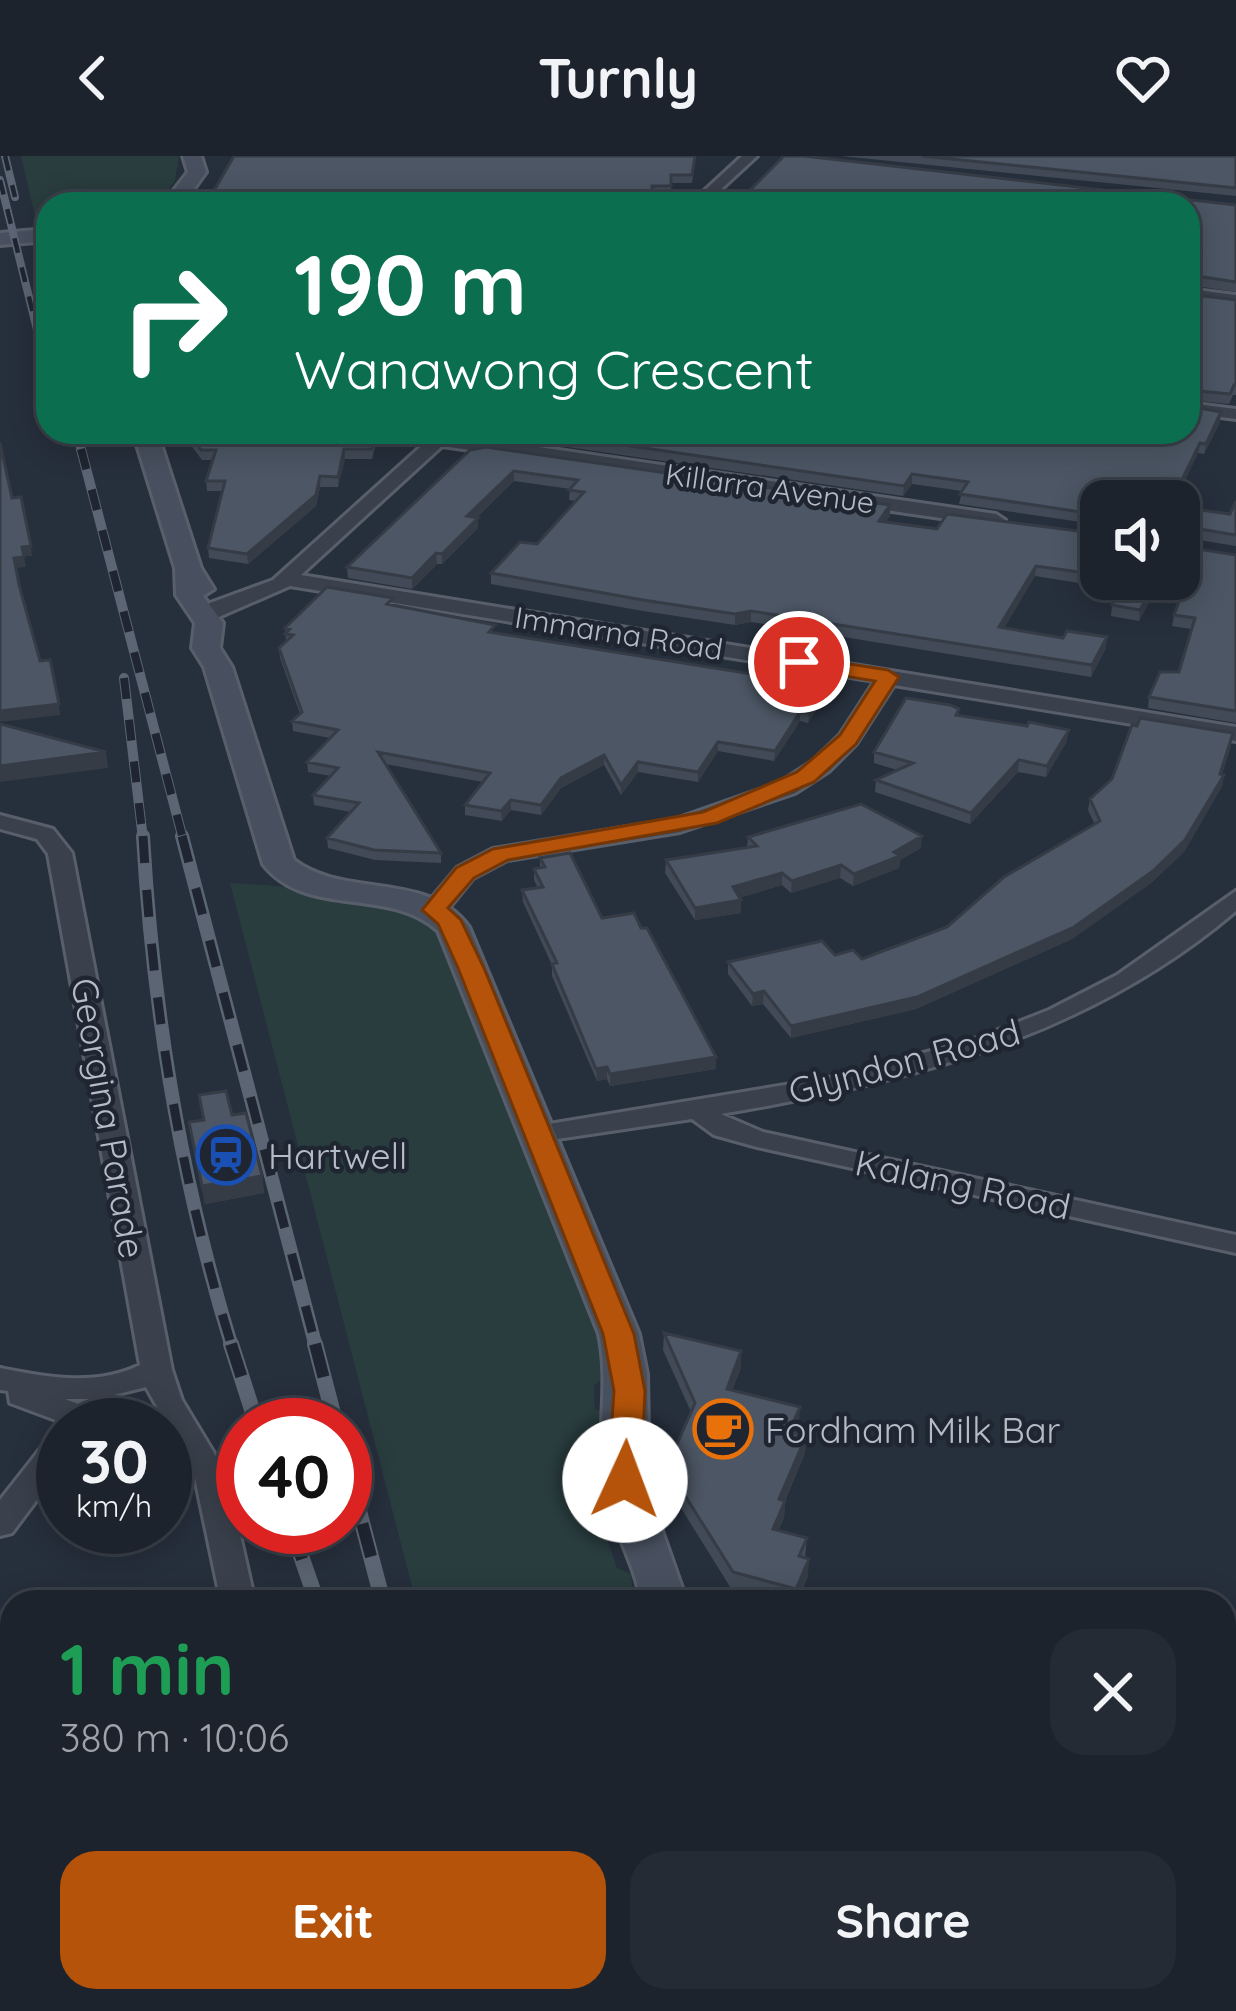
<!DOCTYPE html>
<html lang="en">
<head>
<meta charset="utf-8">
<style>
  :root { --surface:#1c232d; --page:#252b35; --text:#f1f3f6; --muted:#a0a4aa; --line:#3a4049; --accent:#b45309 }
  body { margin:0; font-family:Quicksand,sans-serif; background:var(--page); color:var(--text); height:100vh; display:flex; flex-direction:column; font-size:45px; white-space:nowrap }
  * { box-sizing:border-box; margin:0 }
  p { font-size:39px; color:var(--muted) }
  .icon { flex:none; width:66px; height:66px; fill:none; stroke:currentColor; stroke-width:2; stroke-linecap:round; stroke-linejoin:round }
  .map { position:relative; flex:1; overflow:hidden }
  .drawer { position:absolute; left:0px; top:1434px; width:1236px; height:423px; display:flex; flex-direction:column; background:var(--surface); border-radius:36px 36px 0 0; box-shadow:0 6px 30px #0003,0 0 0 3px var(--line) }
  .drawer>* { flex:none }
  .banner { position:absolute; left:36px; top:36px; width:1164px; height:252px; border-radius:36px; box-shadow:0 6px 30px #0003,0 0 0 3px var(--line); background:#0b6e4f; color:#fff; overflow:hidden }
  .buttons { position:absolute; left:1080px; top:324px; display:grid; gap:24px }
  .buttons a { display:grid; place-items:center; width:120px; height:120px; border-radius:24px; background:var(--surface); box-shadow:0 6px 30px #0003,0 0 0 3px var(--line); font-size:60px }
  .speed { position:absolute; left:36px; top:1242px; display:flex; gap:24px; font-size:60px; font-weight:700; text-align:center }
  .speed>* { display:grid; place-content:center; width:156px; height:156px; border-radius:50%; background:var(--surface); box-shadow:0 6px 30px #0003,0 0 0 3px var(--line); line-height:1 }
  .speed small { font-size:30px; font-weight:400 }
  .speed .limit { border:18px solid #d22; background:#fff; color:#111 }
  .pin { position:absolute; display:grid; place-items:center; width:102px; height:102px; color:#fff; margin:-51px; border:6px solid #fff; border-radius:50%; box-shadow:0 3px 12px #0007 }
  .me { position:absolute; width:132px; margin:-66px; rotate:2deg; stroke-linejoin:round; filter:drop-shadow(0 0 9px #0008) }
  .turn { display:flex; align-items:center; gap:42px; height:252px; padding:0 60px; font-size:54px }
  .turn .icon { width:156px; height:156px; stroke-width:2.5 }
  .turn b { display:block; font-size:84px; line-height:102px }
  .round { display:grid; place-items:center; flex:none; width:126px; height:126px; border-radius:36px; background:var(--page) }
  .headline { display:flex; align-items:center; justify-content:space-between; height:204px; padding:0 60px }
  h1 { font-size:72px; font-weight:700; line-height:90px; color:#1e9e55 }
  .button { display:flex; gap:24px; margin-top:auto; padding:24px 60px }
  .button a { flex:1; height:138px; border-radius:36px; background:var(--accent); color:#fff; font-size:48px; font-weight:700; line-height:138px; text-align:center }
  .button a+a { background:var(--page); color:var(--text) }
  header { display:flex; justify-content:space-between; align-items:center; height:156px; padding:0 60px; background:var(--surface); font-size:54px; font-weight:700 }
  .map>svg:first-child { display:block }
  .green { fill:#293c3e }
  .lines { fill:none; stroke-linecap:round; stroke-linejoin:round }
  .street-casing { stroke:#585f6a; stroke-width:6 }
  .secondary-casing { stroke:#585f6a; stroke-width:6 }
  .street { fill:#3a414c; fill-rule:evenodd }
  .secondary { fill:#48505f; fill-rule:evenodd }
  .rail-far3-casing { stroke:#5c6573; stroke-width:8 }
  .rail-far2-casing { stroke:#5c6573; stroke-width:10 }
  .rail-far1-casing { stroke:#5c6573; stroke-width:14 }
  .rail-casing { stroke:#5c6573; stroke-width:16 }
  .rail-far3 { stroke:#1f2631; stroke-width:4.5; stroke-dasharray:15; stroke-linecap:butt }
  .rail-far2 { stroke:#1f2631; stroke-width:8; stroke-dasharray:21; stroke-linecap:butt }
  .rail-far1 { stroke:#1f2631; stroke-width:9; stroke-dasharray:27; stroke-linecap:butt }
  .rail { stroke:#1f2631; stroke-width:12; stroke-dasharray:34; stroke-linecap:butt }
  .wall { fill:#414a56 }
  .shaded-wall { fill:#353c46 }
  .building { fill:#4c5664; stroke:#353c46; stroke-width:3 }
  .route { fill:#b45309; stroke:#753606; stroke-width:3 }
  .labels { text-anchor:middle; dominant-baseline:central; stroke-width:9; stroke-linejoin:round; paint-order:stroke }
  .far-street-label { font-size:30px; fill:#b5bcc7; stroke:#1f2631 }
  .street-label { font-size:36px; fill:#b5bcc7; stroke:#1f2631 }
  .poi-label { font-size:36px; fill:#b5bcc7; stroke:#1f2631; text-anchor:start }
</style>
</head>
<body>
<header><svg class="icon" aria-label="back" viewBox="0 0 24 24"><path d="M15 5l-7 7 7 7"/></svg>Turnly<svg class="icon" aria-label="heart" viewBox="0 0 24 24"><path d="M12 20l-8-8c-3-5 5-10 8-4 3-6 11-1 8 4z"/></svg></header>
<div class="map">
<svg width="1236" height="1855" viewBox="0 0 1236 1855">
  <rect width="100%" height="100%" fill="#262f3c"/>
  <!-- green -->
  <path class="green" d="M21,0h158l-4,25 -18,23h-109v24l-10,1z
    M230,727c49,2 173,13 207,49l156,389 14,55 -13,9 1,24 15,6v93l-10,10 17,50 14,6 3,28h-218z"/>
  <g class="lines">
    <!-- street casing -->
    <g class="street-casing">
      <path id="street" d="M742,0h15l-52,48h-15z
        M1188,133l48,6v10l-48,-6z
        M1188,247l48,6v10l-48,-6z
        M437,276l559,82 9,6 -9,6 -554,-80 -141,129 935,152v14l-342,-56 -38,59 -27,27 -34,22 -115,39 -173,28 -34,18 -30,37h-18l-3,-5 35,-42 36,-19 183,-30 103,-36 34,-22 27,-26 35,-54 -585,-95 -78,34h-14l-3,-4 15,-13 63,-23z
        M0,659l53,14 19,24 100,517 10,30 44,73 29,129h-34l-27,-129 -48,-86 -48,12h-33l47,18 5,8h-48l-59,-22 -2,-12 -8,-1v-22c47,9 94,19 140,-3l-92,-511 -11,-15 -37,-10z
        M1236,735v20c-147,125 -328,172 -515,203l42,18 473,103v18l-479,-106 -43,-12 -22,-16 -155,23 -14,-8 14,-8 303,-50 138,-38 71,-28 68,-35z
        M63,1275v34l-51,68 -12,3v-36l52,-66z
        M1224,1593l12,3v30l-12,-3z
        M298,1845h40l2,10h-40z"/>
    </g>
    <!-- secondary casing -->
    <g class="secondary-casing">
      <path id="secondary" d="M183,0h18l5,16 -23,32h-20l25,-32z
        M48,73v12l-48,4v-12z
        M133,276h24l44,136 13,21 -11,7 20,27 -3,25 12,19 62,193c51,39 134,10 175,67l170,407 8,40 2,120 38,108h-46c-6,-41 -31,-76 -37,-117 -8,-51 6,-100 -5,-151l-161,-403c-48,-45 -133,-12 -175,-67l-59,-197 -12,-19 3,-25 -19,-28 -1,-27z
        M630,1845h54l4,10h-54z"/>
    </g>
    <!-- street -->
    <use href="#street" class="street"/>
    <!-- secondary -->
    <use href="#secondary" class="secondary"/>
    <!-- rail-far3 casing -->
    <g class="rail-far3-casing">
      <path id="rail-far3" d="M5,0l10,41
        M0,24l48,194
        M76,276l5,20"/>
    </g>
    <!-- rail-far2 casing -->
    <g class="rail-far2-casing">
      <path id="rail-far2" d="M81,293l102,390
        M124,522l19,161"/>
    </g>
    <!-- rail-far1 casing -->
    <g class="rail-far1-casing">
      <path id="rail-far1" d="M143,680c10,175 37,343 89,511
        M182,680l134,511"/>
    </g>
    <!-- rail casing -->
    <g class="rail-casing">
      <path id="rail" d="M231,1188l26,81
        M315,1188l21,81
        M345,1302l38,144
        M291,1371l26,75
        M445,1845l3,10
        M487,1845l3,10"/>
    </g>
    <!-- rail-far3 -->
    <use href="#rail-far3" class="rail-far3"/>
    <!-- rail-far2 -->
    <use href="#rail-far2" class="rail-far2"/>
    <!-- rail-far1 -->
    <use href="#rail-far1" class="rail-far1"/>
    <!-- rail -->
    <use href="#rail" class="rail"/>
  </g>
  <!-- wall -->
  <path class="wall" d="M696,0l-4,27h-21v12h-18v8l-3,1h-450z
    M841,0h395v40z
    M1188,48l48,1v87l-47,-7z
    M1188,138l48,6v95h-3l-4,9 -41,-4z
    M1220,266l-16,32 -6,-1 -19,40v11v-3h-78v24l-142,-21 3,-13 -50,-7 -9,12 -396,-58v-6h681z
    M190,276h210l-5,4h-17l-6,23h-27l-7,28h-18l-4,19 -68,58 -39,-6 -1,-10 14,-57h-15l-1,-10 7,-21h-11l-12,-16z
    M470,294l420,55v11l-5,6 52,7 164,5v45h61l-23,42 -28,-5 1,-11 4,-7 -19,-3 1,-9 -63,-10 -31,52 102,20 -15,29 -340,-55 -16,3 -92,-14 -152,-27v-11l46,-29 39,-43 -7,-1 1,-11 -56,-8 -38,37 2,10 -36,36h-5l-25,25 -64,-11 -1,-11z
    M1236,345v45l-56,-9 -1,-30 51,7z
    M1179,390l57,9v168l-88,-15 1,-11 30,-25 12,-43 -19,-3 2,-11 12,-34 -7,-3z
    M393,449l103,28 330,53 -1,10 -17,27 -8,-2 -26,40 -56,-10 -20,31 -60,-10 -17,23 -17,-30 -43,23 -20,27 -30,-5 -9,11 -37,-6v-10l18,-23 -98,-18 56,89v10l-66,-3 -47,-12 -1,-10 24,-26 -37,-7 -1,-10 18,-19 -23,-4 -1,-10 23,-24 -37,-7 -1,-10 8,-7 -20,-56 -1,-10 7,-6 -1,-14z
    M959,553v6l108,26 -21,36 -28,-5 -48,52 -95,-32 1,-12 21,-10 -23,-7v-11z
    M1231,589l-9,29 2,1 -2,11 -38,66 -33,31 -79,56 -156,70 -125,29 -28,-34 -11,2 -24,-32v-12l107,-7 27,4 85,-32 148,-102 -7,-15 2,-11z
    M748,681l173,11 -21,12 -1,8 -46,18 -13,-8 -49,15 -9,-8 -43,13 2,15 -46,7 -30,-47 1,-13 81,-12z
    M540,702l62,60 114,151 -106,17 -3,-7 -10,2 -45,-105v-11l-29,-63 -1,-12 16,-2 -4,-8v-11l6,-1z
    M199,939l33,20 30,61 2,17 -59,11 -16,-82 14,-2z
    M664,1177l77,18v17l-9,22 67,34 -4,9 11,3 -1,17 -20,48 -1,17 -6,13 29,7 -2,20 3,18 -11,26h-18l-47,-12 -66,-106 1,-17 24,-55 -28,-62z"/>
  <!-- shaded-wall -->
  <path class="shaded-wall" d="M653,39v8l-12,1v-6z
    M1221,256l-1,10 -16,32 2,-10z
    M1200,287l-2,10 -23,48 1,-9z
    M344,293l1,10 -7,28v-10z
    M514,315v10l-47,45v-10z
    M912,318v10l-9,12 1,-10z
    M320,320v11l-4,19 -68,58 -1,-10z
    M890,349v11l-11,15v-10z
    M478,362v10l-36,36v-10z
    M31,390l1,10h-8l-2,-9z
    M436,397l1,11 -25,25v-11z
    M24,401l2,10 -11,1 -1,-10z
    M1036,410l-1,10 -37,62 1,-11z
    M1157,423h5l-23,42 1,-11z
    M751,455v11l-16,3v-11z
    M1107,481l-1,11 -15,29 1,-12z
    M826,530l-1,10 -17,27 1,-10z
    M59,548l1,11 -60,7v-11z
    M800,556v9l-26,40 1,-10z
    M1069,574l-2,11 -21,36 1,-11z
    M1233,577l-14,50 5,-8 -2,11 -38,66 -33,31 -79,56 -156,70 -125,29v-12l429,-252z
    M718,586v9l-20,31v-10z
    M106,596l2,16 -108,14v-16z
    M604,599v10l-43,23 -20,27v-10l20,-27z
    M1019,604l-1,12 -48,52 1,-11z
    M638,606v10l-17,23v-10z
    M511,644v10l-9,11 -1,-10z
    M922,680l-1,12 -21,12 -1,8 -46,18 1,-12z
    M841,709l-1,13 -49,15 1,-12z
    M782,717v12l-50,15 1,-13z
    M741,744v13l-46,7v-12z
    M764,835l-1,13 -11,2 1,-12z
    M716,901v12l-106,17v-12z
    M607,911v12l-10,2 -1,-12z
    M262,1020l2,17 -59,11 -3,-18z
    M741,1195v17l-15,38 1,-17z
    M800,1251l-1,17 -11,25 1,-17z
    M806,1280l-1,17 -27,63 1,-17z
    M785,1345l-1,17 -12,28 1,-17z
    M809,1403l-1,17 -13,26 1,-13z"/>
  <!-- building -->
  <path class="building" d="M234,0h461l-3,19h-21v11h-19l1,9 -12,3 1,6h-442l16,-17z
    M784,0h20l432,49v77l-46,-7 -2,5v-76h-452z
    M922,0h314v32z
    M1188,138l48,6v85h-2l-4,9 -42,-4z
    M1188,250l33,6 -15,32 -6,-1 -24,49 4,1 -3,8h-76v14l-141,-21 8,-12 -56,-8 -8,12 -369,-54h653z
    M190,276h186l-4,17h-28l-6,28 -18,-1 -4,19 -69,59 -39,-6 17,-67h-19l10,-31h-15l-12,-16z
    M0,287l12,55 9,-1 10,49 -9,1 2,10 -10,1 5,27 21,76 10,-1 9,44 -59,7z
    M486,291l404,58 -11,16 58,8 10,-15 154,20v41l-65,-9 -37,61 64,11 4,-7 40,6 -15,28 -341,-54 -16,3 -92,-14 -152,-27 29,-31 17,2 47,-52 -15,-2 9,-10 -64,-9 -47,45 11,2 -36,36 -6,-1 -24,25 -65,-11 123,-117z
    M1236,345v34l-55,-9 -2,7v-26l51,7z
    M1179,390l57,9v156l-87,-14 11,-25h19l16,-54 -21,-3 16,-43 -11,-5z
    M1101,423h56l-17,31 -28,-5 9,-17 -23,-4z
    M327,431l66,11 -6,6 108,21 -6,7 337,54 -17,27 -9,-1 -25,39 -57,-9 -20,30 -60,-10 -17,23 -17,-30 -43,23 -20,27 -30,-5 -10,11 -36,-6 25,-32 -112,-21 63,101 -67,-3 -47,-12 32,-35 -46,-8 25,-27 -31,-6 31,-32 -46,-9 10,-9 -23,-64 14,-13 -8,-1 5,-5 -5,-1z
    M906,542l44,7 9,4 -3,6 71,11 2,-4 40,8 -22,36 -28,-6 -48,53 -95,-33 37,-17 -39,-11z
    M1140,562l93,15 -13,41 4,1 -39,65 -32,31 -79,56 -157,70 -126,29 -27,-35 -11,3 -25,-32 94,-21 13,14 18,-5 9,9 85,-32 57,-50 96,-56 -10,-22 22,-20 20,-54 5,1z
    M0,568l106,28 -106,14z
    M861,648l61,32 -28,16 6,4 -46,18 -13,-9 -49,16 -10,-8 -49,14 8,13 -46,8 -29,-48 91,-14 -9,-9z
    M570,697l32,65 32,-5 7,15h6l69,129 -106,17 -3,-7 -11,2 -44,-105 5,-1 -35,-73 21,-3 -9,-18 11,-2 -5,-9z
    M226,935l6,24 14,-2 16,63 -60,10 -13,-64 15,-2 -5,-25z
    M664,1177l77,18 -14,38 73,18 -11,25 17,4 -27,63 6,2 -12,28 34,9 -8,18 10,3 -13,30 -63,-17 -66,-105 28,-64z"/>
  <!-- route -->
  <path class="route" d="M799,500l89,14 11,7 -43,67 -42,38 -97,41 -209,37 -34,18 -26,30 13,12 23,48 150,366 11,57 -4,89 -4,9h-24l-5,-9 6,-89 -11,-57 -145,-366 -20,-44 -16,-14 34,-42 37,-19 210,-37 94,-40 43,-37 35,-54 -84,-14v-9z"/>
  <!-- icons -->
  <defs>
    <g id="station-ring" transform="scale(3)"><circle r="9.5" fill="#1f2631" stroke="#1a4fb4" stroke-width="1.5"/><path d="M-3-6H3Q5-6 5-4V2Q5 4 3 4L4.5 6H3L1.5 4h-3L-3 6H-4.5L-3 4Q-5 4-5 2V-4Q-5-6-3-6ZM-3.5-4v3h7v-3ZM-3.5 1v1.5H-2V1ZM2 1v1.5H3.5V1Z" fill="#1a4fb4"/></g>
    <g id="cafe-ring" transform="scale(3)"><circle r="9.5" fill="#1f2631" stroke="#e8710a" stroke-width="1.5"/><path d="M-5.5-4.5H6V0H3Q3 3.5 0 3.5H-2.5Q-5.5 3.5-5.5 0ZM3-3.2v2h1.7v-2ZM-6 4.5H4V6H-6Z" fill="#e8710a"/></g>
  </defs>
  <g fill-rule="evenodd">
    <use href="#station-ring" x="226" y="999"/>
    <use href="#cafe-ring" x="723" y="1273"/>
  </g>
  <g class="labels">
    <!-- far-street labels -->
    <g class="far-street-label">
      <text transform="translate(770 332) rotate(8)">Killarra Avenue</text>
      <text transform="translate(619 477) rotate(9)">Immarna Road</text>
    </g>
    <!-- street labels -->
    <g class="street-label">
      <text transform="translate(904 905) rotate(-15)">Glyndon Road</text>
      <text transform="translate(109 962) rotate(80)">Georgina Parade</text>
      <text transform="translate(963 1028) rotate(12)">Kalang Road</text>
    </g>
    <!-- poi labels -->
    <g class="poi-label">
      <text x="268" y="999">Hartwell</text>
      <text x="765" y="1273">Fordham Milk Bar</text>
    </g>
  </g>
</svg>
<div class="buttons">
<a><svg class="icon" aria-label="sound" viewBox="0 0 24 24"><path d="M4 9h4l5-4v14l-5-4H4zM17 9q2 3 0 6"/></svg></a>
</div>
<div class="speed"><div>30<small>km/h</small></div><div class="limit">40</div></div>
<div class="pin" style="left:799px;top:506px;background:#d93025"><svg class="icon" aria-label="arrive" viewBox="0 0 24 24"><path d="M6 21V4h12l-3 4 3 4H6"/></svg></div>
<svg class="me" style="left:625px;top:1324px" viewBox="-20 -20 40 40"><circle r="19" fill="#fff"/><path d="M0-13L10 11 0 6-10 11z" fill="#b45309"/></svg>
<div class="banner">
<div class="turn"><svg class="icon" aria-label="right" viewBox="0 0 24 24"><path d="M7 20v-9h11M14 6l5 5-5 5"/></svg><div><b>190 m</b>Wanawong Crescent</div></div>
</div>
<section class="drawer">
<div class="headline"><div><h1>1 min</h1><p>380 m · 10:06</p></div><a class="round"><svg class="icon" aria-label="close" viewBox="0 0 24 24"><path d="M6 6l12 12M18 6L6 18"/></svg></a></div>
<div class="button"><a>Exit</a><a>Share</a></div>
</section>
</div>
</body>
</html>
